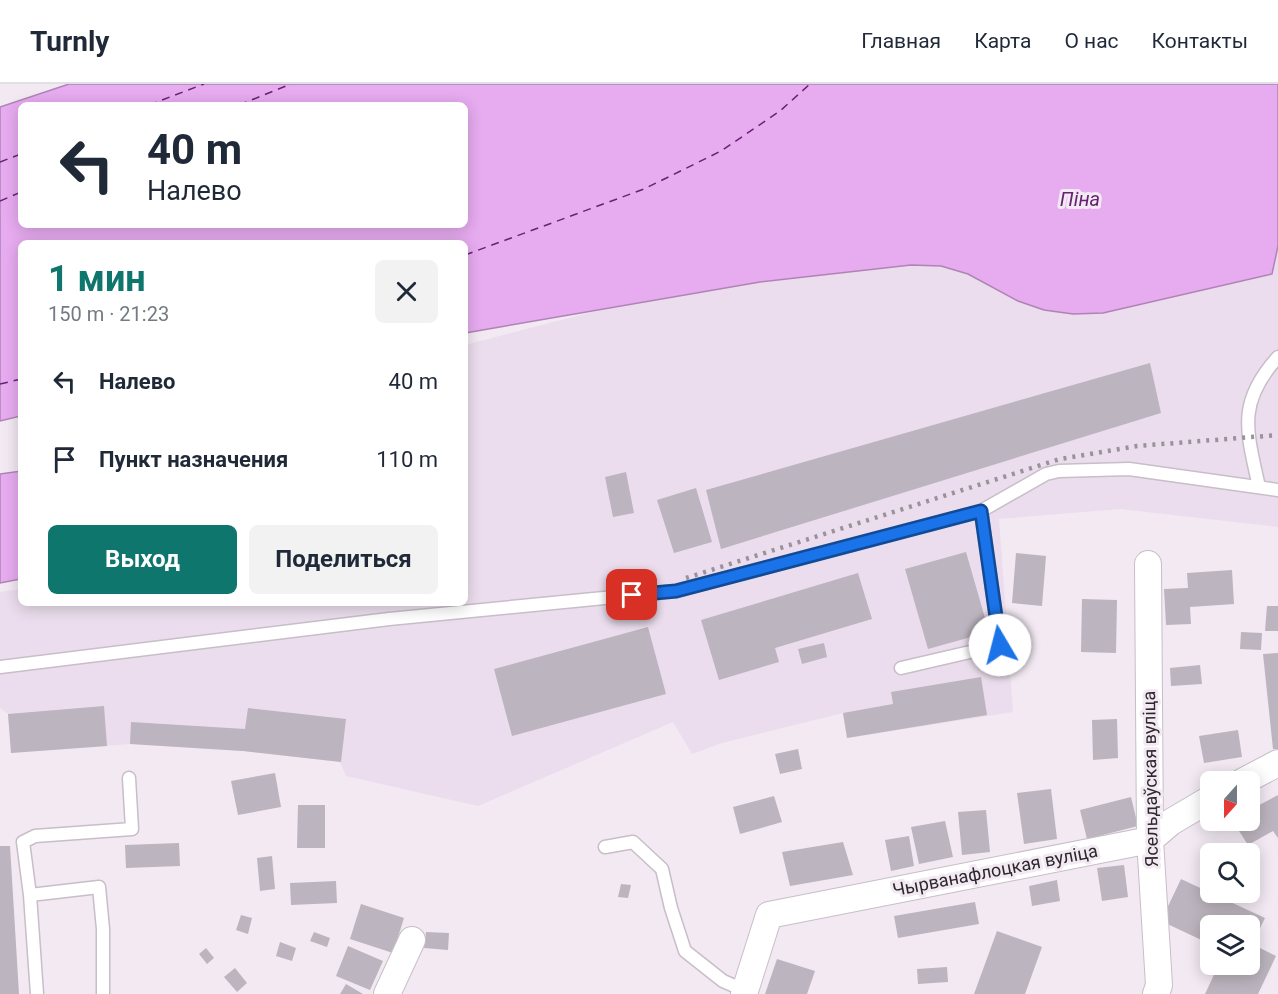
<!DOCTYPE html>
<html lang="ru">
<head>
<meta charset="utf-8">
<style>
  :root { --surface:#fff; --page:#f2f2f3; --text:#1f2937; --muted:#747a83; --line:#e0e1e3; --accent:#0f766e }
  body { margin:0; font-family:Roboto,sans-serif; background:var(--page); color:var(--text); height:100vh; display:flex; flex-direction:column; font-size:22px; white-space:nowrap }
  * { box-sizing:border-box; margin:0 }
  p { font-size:20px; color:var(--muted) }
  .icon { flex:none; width:33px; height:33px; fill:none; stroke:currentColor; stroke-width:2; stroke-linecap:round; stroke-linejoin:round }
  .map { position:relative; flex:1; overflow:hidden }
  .sheet { position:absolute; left:18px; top:156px; width:450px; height:366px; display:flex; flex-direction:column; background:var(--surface); border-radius:9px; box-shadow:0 3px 15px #0003 }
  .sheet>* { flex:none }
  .banner { position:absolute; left:18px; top:18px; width:450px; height:126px; border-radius:9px; box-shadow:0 3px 15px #0003; background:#fff; color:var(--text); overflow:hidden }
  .needle { width:39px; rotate:201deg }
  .tools { position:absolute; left:1200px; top:687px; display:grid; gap:12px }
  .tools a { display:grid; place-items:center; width:60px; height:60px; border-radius:9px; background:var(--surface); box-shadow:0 3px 15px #0003; font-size:30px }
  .pin { position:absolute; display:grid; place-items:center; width:51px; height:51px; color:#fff; margin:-26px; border-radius:12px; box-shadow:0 3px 9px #0006 }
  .me { position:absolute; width:66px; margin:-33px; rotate:352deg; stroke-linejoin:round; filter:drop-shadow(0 0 4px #0008) }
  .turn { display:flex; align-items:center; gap:21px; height:126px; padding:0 30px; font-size:27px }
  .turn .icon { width:78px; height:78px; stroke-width:2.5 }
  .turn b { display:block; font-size:42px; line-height:51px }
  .round { display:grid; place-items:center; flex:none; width:63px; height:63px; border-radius:9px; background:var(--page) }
  .head { display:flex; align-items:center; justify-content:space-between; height:102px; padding:0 30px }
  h1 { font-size:36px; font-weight:700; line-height:45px; color:var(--accent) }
  .cta { display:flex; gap:12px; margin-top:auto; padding:12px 30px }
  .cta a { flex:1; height:69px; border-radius:9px; background:var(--accent); color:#fff; font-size:24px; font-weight:700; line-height:69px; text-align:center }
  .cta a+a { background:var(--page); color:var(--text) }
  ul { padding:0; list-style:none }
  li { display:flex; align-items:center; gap:18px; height:78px; padding:0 30px }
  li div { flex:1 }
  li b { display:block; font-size:22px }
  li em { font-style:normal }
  header { display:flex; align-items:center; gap:36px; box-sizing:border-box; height:84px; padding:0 30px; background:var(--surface); border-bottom:2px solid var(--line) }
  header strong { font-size:28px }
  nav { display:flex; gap:33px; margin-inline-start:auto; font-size:21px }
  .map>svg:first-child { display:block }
  .built { fill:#ebdded }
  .water { fill:#e7abf0; stroke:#af84b5; stroke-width:1.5; fill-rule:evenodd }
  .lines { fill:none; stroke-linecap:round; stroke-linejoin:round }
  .ferry { stroke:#682273; stroke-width:1.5; stroke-dasharray:8 6; stroke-linecap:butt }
  .building { fill:#bcb4be }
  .service-casing { stroke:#c7bec8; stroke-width:15 }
  .minor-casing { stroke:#c7bec8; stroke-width:28 }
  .service { stroke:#fff; stroke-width:12 }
  .minor { stroke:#fff; stroke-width:26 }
  .rail { stroke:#989299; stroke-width:4.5; stroke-dasharray:3 6; stroke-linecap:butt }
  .route-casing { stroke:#114b97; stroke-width:15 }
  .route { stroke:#1a73e8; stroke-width:10 }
  .labels { text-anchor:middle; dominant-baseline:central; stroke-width:6; stroke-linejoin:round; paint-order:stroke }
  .street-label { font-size:18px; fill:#2c282c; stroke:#f2e9f3 }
  .water-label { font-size:20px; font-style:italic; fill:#682273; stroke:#f2e9f3 }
</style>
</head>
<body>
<header>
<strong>Turnly</strong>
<nav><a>Главная</a><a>Карта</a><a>О нас</a><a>Контакты</a></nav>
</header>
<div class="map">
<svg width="1278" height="910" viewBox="0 0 1278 910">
  <rect width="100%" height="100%" fill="#f2e9f3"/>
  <!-- built -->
  <path class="built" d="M1278,162v281l-158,-18 -121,10 14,193 -166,26 -4,-25 -121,30 -30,11 -19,-32 -195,84 -132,-30 -6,-14 -97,-11 -113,-7 -119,9 -3,-39 -8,-6v-116l21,-3v14h444v-258l154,-40 141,-23 151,-17 30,1 27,8 50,27 254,-27z"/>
  <!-- water -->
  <path class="water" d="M69,0h1209v162l-6,28 -169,39 -30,1 -29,-4 -26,-9 -50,-27 -27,-8 -30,-1 -151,17 -295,51v-90h-444v173l-21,5v-314zM21,21h444v120h-444z
    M21,387v108l-21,4v-109z"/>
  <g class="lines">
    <!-- ferry -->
    <path class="ferry" d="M149,21l55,-21
      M239,21l52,-21
      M0,78l21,-8
      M0,117l21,-9
      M465,171l179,-66 77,-38 59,-40 30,-27
      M0,300l21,-5"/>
  </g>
  <!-- building -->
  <path class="building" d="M1150,279l11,50 -440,136 -15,-59z
    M626,388l8,41 -21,4 -8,-40z
    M696,404l16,54 -38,11 -17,-53z
    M966,468l23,80 -61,17 -23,-80z
    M1016,469l30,3 -4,50 -30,-3z
    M1232,486l2,34 -44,3 1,17 -25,1 -2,-36 24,-1 -1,-15z
    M858,489l14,46 -97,29 4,14 -60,18 -18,-60z
    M1082,515l35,1 -1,53 -35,-1z
    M1267,522h11v25h-13z
    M648,543l18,67 -154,42 -18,-67z
    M1241,548l21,1 -1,17 -21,-1z
    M824,559l3,14 -25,7 -4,-15z
    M1278,569v96h-5l-10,-95z
    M1200,581l2,19 -31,2 -1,-18z
    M981,593l6,38 -140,23 -4,-25 50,-9 -2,-12z
    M104,622l3,40 -96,7 -3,-39z
    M248,624l98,11 -5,43 -98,-11 -113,-7 1,-22 114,7z
    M1117,635l1,39 -25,2 -1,-40z
    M1238,646l4,27 -38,6 -5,-27z
    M798,665l4,20 -22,5 -5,-20z
    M275,689l6,34 -43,8 -7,-34z
    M1051,705l6,50 -33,5 -7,-51z
    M1278,711v43l-5,-7 -25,14 -16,-25h18v-10z
    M774,712l8,26 -42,12 -7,-27z
    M1131,713l7,29 -51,13 -7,-29z
    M298,721h27v43h-28z
    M986,726l4,42 -28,3 -4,-43z
    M945,737l8,36 -34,7 -8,-37z
    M909,752l5,30 -23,5 -6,-31z
    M843,758l10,33 -63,11 -8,-34z
    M179,759l1,23 -54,2 -1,-23z
    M0,762h10l9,148h-19z
    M272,772l3,33 -15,2 -3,-33z
    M1124,781l4,32 -26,4 -5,-33z
    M1181,795l84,39 -13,26 24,12 -18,38h-53l14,-30h31v-38h-40v18l-49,-23z
    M1057,796l3,21 -28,5 -3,-20z
    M336,797l1,22 -46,2 -1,-22z
    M621,800l10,1 -3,13 -10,-1z
    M975,818l4,22 -81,14 -4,-22z
    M361,820l43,14 -11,35 -43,-14z
    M241,831l11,3 -4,16 -12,-4z
    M997,847l45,16 -17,47h-51z
    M314,848l16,6 -3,9 -17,-6z
    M426,848l23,1 -1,17 -24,-2z
    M280,858l16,6 -4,13 -16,-5z
    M348,862l35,15 -13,29 -34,-14z
    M206,864l8,10 -7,6 -8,-10z
    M777,875l38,12 -8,23h-42z
    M947,883l1,15 -30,2 -1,-15z
    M235,884l12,15 -10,9 -13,-15z
    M346,900l17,10h-23z"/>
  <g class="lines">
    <!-- service casing -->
    <g class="service-casing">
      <path id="service" d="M1259,403c-12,-55 -23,-84 19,-130
        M0,583l389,-48 287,-28 305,-80 65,-37 13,-3 70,-2 149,21
        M901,584l99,-23 -19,-134
        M605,763l28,-5 29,27 9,39 14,43 38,30 23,10
        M30,811l-7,-53 12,-6 97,-7 -3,-51
        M37,910l-7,-99 69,-8 4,42v65"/>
    </g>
    <!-- minor casing -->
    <g class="minor-casing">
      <path id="minor" d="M1148,480l2,276 9,145 -3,9
        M1242,698l36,-19
        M387,910l25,-54
        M744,910l25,-79 381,-75 21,-18 39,-23"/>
    </g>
    <!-- service -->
    <use href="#service" class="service"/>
    <!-- minor -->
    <use href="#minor" class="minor"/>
    <!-- rail -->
    <path class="rail" d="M686,494l374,-119 77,-13 141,-11"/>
  </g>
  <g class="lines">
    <!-- route casing -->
    <g class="route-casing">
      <path id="route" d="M632,511l44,-4 305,-80 19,134"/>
    </g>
    <!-- route -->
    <use href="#route" class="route"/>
  </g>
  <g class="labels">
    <!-- street labels -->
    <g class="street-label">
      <text transform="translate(1150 695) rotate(-91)">Ясельдаўская вуліца</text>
      <text transform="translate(995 786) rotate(-11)">Чырванафлоцкая вуліца</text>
    </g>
    <!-- water labels -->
    <g class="water-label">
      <text x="1080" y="115">Піна</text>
    </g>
  </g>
</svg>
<div class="tools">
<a><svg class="needle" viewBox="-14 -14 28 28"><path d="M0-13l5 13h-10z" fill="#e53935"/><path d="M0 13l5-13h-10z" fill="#747a83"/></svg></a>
<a><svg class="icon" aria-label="search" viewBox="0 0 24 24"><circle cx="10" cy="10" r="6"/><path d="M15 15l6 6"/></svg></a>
<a><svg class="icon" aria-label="layers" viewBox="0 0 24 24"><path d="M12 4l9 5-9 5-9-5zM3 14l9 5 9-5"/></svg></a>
</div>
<div class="pin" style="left:632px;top:511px;background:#d93025"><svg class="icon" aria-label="arrive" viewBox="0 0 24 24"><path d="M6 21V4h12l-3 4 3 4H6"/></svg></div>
<svg class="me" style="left:1000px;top:561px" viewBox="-20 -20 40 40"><circle r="19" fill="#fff"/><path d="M0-13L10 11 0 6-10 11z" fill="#1a73e8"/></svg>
<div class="banner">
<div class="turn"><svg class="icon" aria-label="left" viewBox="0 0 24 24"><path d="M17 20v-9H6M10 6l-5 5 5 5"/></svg><div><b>40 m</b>Налево</div></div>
</div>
<section class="sheet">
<div class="head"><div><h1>1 мин</h1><p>150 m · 21:23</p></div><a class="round"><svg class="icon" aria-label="close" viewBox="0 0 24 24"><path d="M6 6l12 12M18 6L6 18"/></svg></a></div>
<ul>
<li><svg class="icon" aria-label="left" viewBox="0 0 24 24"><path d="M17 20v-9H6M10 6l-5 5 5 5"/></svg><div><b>Налево</b></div><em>40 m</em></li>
<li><svg class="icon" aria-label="arrive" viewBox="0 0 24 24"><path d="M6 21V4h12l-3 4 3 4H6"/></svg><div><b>Пункт назначения</b></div><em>110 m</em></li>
</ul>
<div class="cta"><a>Выход</a><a>Поделиться</a></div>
</section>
</div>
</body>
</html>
